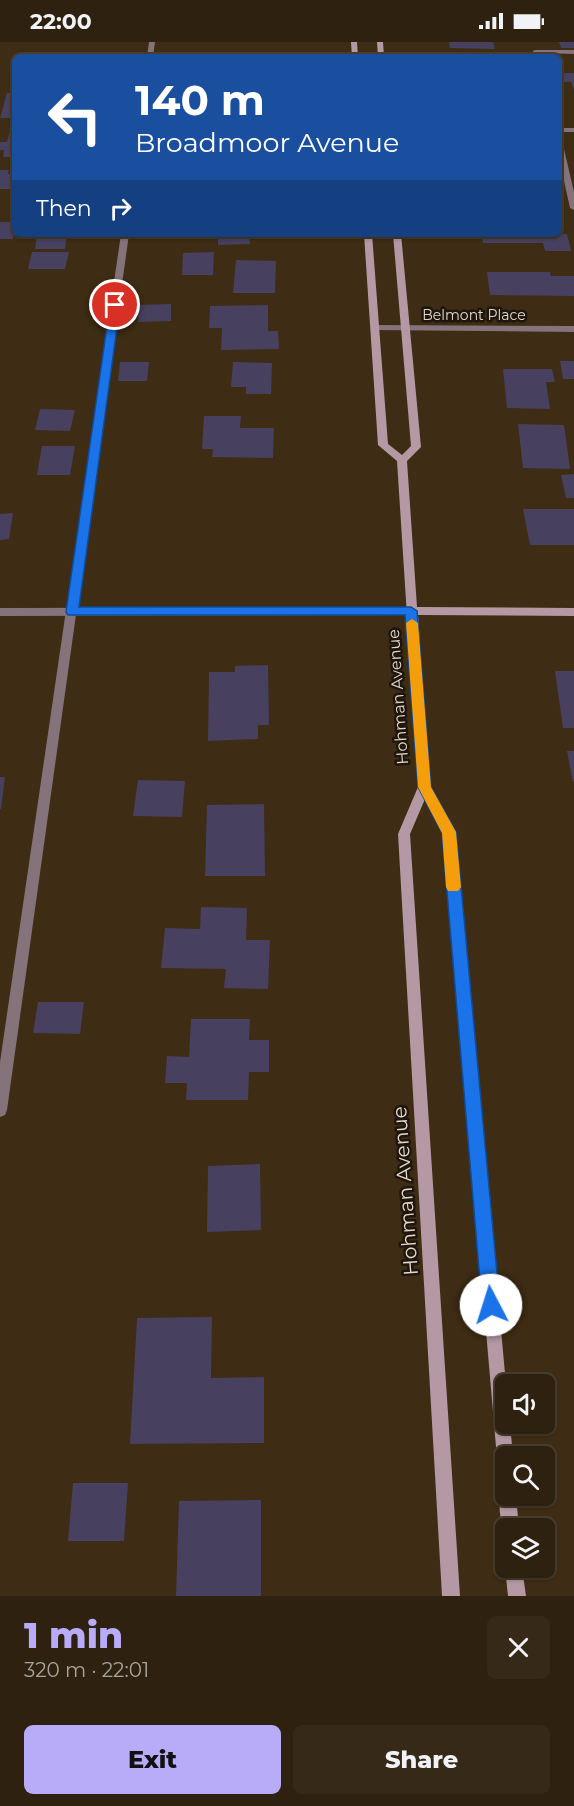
<!DOCTYPE html>
<html lang="en">
<head>
<meta charset="utf-8">
<style>
  :root { --surface:#2e210f; --page:#362918; --text:#f1f3f6; --muted:#a7a39e; --line:#493e2f; --accent:#b8abf7 }
  body { margin:0; font-family:Montserrat,sans-serif; background:var(--page); color:var(--text); height:100vh; display:flex; flex-direction:column; font-size:22px; white-space:nowrap }
  * { box-sizing:border-box; margin:0 }
  p { font-size:20px; color:var(--muted) }
  .icon { flex:none; width:33px; height:33px; fill:none; stroke:currentColor; stroke-width:2; stroke-linecap:round; stroke-linejoin:round }
  .map { position:relative; height:1554px; overflow:hidden }
  .side { display:flex; flex-direction:column; background:var(--surface); flex:1 }
  .side>* { flex:none }
  .banner { position:absolute; left:12px; top:12px; width:550px; height:183px; border-radius:9px; box-shadow:0 2px 4px #0004,0 0 0 2px var(--line); background:#1a4fa0; color:#fff; overflow:hidden }
  .fabs { position:absolute; left:495px; top:1332px; display:grid; gap:12px }
  .fabs a { display:grid; place-items:center; width:60px; height:60px; border-radius:9px; background:var(--surface); box-shadow:0 2px 4px #0004,0 0 0 2px var(--line); font-size:30px }
  .pin { position:absolute; display:grid; place-items:center; width:51px; height:51px; color:#fff; margin:-26px; border:3px solid #fff; border-radius:50%; box-shadow:0 2px 6px #0007 }
  .me { position:absolute; width:66px; margin:-33px; rotate:355deg; stroke-linejoin:round; filter:drop-shadow(0 0 4px #0008) }
  .turn { display:flex; align-items:center; gap:21px; height:126px; padding:0 24px; font-size:27px }
  .turn .icon { width:78px; height:78px; stroke-width:2.5 }
  .turn b { display:block; font-size:42px; line-height:51px }
  .then { display:flex; align-items:center; height:57px; padding:0 24px; background:#0003; gap:12px; font-size:22px }
  .round { display:grid; place-items:center; flex:none; width:63px; height:63px; border-radius:9px; background:var(--page) }
  .headline { display:flex; align-items:center; justify-content:space-between; height:102px; padding:0 24px }
  h1 { font-size:36px; font-weight:800; line-height:45px; color:var(--accent) }
  .primary-button { display:flex; gap:12px; margin-top:auto; padding:12px 24px }
  .primary-button a { flex:1; height:69px; border-radius:9px; background:var(--accent); color:#111; font-size:24px; font-weight:800; line-height:69px; text-align:center }
  .primary-button a+a { background:var(--page); color:var(--text) }
  .status { display:flex; justify-content:space-between; align-items:center; height:42px; padding:0 30px; background:var(--surface); direction:ltr }
  .status svg { height:16px; fill:currentColor }
  .map>svg:first-child { display:block }
  .building { fill:#47405f }
  .lines { fill:none; stroke-linecap:round; stroke-linejoin:round }
  .lane { fill:#84737a; fill-rule:evenodd }
  .street { fill:#84737a; fill-rule:evenodd }
  .secondary { fill:#b499a4; fill-rule:evenodd }
  .route { fill:#1a73e8; stroke:#114b97; stroke-width:1.5 }
  .slow { fill:#f59e0b }
  .labels { text-anchor:middle; dominant-baseline:central; stroke-width:5; stroke-linejoin:round; paint-order:stroke }
  .far-street-label { font-size:14px; fill:#e3d7c9; stroke:#1e160c }
  .street-label { font-size:16px; fill:#e3d7c9; stroke:#1e160c }
  .near-street-label { font-size:20px; fill:#e3d7c9; stroke:#1e160c }
</style>
</head>
<body>
<div class="status"><b>22:00</b><svg viewBox="0 0 49 12"><path d="M0 12V9h3v3zM5 12V6h3v6zM10 12V3h3v9zM15 12V0h3v12zM26 1h20v11H26zM47 4h2v5h-2z"/></svg></div>
<div class="map">
<svg width="574" height="1554" viewBox="0 0 574 1554">
  <rect width="100%" height="100%" fill="#3e2c14"/>
  <!-- building -->
  <path class="building" d="M449,0h44l2,7 -45,-1z
    M559,0h15v6h-13z
    M560,31h14v17l-3,-8h-11z
    M7,51h8v25h-15z
    M10,89h5v26h-12l1,-7h-4v-8h7z
    M0,128h9l-1,4h7v15h-15z
    M0,180h15l-2,17h-13z
    M37,192h30l-2,15h-30z
    M218,192h31l1,10 -32,1z
    M481,192h86l4,17h-26l-2,-8h-60z
    M32,210h37l-4,17h-37z
    M214,210l-1,23h-31l1,-22z
    M236,218l40,1 -1,32h-42z
    M487,230h63l1,4h23v20l-84,-1z
    M171,262v17l-33,1 1,-17z
    M268,263v26h10l1,18 -58,1 1,-22h-13l1,-22z
    M560,319h14v18h-11z
    M120,320h29l-2,19h-29z
    M233,320l39,1 -1,31h-25v-7h-15z
    M503,327h49l3,13h-9l4,27 -43,-1z
    M40,367l35,1 -5,21 -35,-1z
    M204,374h37l-1,12h34l-1,30 -61,-1 1,-8h-11z
    M518,382l46,1 6,44 -47,-1z
    M42,404h33l-5,29h-33z
    M574,432v24h-8l-5,-23z
    M523,467h51v36h-44z
    M13,471l-4,26 -9,1v-26z
    M268,623l1,60h-11v14l-50,2 1,-69h26v-6z
    M555,629h19v57h-11z
    M567,709h7v31h-1z
    M0,735h5l-4,32h-1z
    M138,738l47,1 -3,36 -49,-1z
    M264,762l1,72h-60l2,-71z
    M201,865l46,1 -1,32h24l-2,49 -44,-1 2,-19 -65,-1 4,-40 35,1z
    M38,960h46l-4,32 -47,-1z
    M191,977h59l-1,21h20v32h-20l-1,28h-62l1,-17h-22l2,-27 22,1z
    M260,1122l1,66 -54,2 1,-66z
    M212,1275l-1,61 53,-1v66l-134,1 7,-126z
    M73,1441h55l-4,58h-56z
    M261,1458v96h-85l3,-95z"/>
  <g class="lines">
    <!-- lane -->
    <path class="lane" d="M149,0h6l-2,15h-6z
      M535,8h39v4l-41,-1v-2z
      M560,105l4,2 10,43v18l-4,-2 -10,-45z
      M121,192h8l-122,876 -2,5 -5,2v-55z"/>
    <!-- street -->
    <path class="street" d="M560,86h14v4h-14z
      M374,283l200,1v6l-203,-2v-4z
      M411,565l5,4 -5,4 -411,1v-8z"/>
    <!-- secondary -->
    <path class="secondary" d="M351,0h6l1,15h-6z
      M377,0h6l1,15h-6z
      M364,192h8l16,210 14,11 9,-9 -18,-212h8l20,213 -14,14 10,146 157,1v8l-156,-1 12,172 25,45 51,552v40h4l3,32h-7v22l-6,-2 -2,-6 -55,-638 -18,-33 -15,35 50,762h-18l-44,-762 20,-47 -21,-326 -19,-16z
      M506,1447v7h10l3,32h-13v6c-6,-11 -9,-33 -4,-44z
      M505,1526h17l4,28h-18z"/>
  </g>
  <!-- route -->
  <path class="route" d="M115,260l5,3 -41,302h332l6,4 14,176 25,45 44,473 -3,6 -6,3 -6,-3 -3,-6 -40,-472 -24,-46 -13,-172h-337l-2,-3 44,-307z"/>
  <!-- slow -->
  <path class="slow" d="M412,577l6,4 13,164 25,45 5,55 -3,4h-10l-2,-4 -4,-54 -24,-46 -12,-164z"/>
  <g class="labels">
    <!-- far-street labels -->
    <g class="far-street-label">
      <text x="474" y="273">Belmont Place</text>
    </g>
    <!-- street labels -->
    <g class="street-label">
      <text transform="translate(398 655) rotate(-94)">Hohman Avenue</text>
    </g>
    <!-- near-street labels -->
    <g class="near-street-label">
      <text transform="translate(405 1149) rotate(-94)">Hohman Avenue</text>
    </g>
  </g>
</svg>
<div class="fabs">
<a><svg class="icon" aria-label="sound" viewBox="0 0 24 24"><path d="M4 9h4l5-4v14l-5-4H4zM17 9q2 3 0 6"/></svg></a>
<a><svg class="icon" aria-label="search" viewBox="0 0 24 24"><circle cx="10" cy="10" r="6"/><path d="M15 15l6 6"/></svg></a>
<a><svg class="icon" aria-label="layers" viewBox="0 0 24 24"><path d="M12 4l9 5-9 5-9-5zM3 14l9 5 9-5"/></svg></a>
</div>
<div class="pin" style="left:115px;top:263px;background:#d93025"><svg class="icon" aria-label="arrive" viewBox="0 0 24 24"><path d="M6 21V4h12l-3 4 3 4H6"/></svg></div>
<svg class="me" style="left:491px;top:1263px" viewBox="-20 -20 40 40"><circle r="19" fill="#fff"/><path d="M0-13L10 11 0 6-10 11z" fill="#1a73e8"/></svg>
<div class="banner">
<div class="turn"><svg class="icon" aria-label="left" viewBox="0 0 24 24"><path d="M17 20v-9H6M10 6l-5 5 5 5"/></svg><div><b>140 m</b>Broadmoor Avenue</div></div>
<div class="then">Then<svg class="icon" aria-label="right" viewBox="0 0 24 24"><path d="M7 20v-9h11M14 6l5 5-5 5"/></svg></div>
</div>
</div>
<section class="side">
<div class="headline"><div><h1>1 min</h1><p>320 m · 22:01</p></div><a class="round"><svg class="icon" aria-label="close" viewBox="0 0 24 24"><path d="M6 6l12 12M18 6L6 18"/></svg></a></div>
<div class="primary-button"><a>Exit</a><a>Share</a></div>
</section>
</body>
</html>
